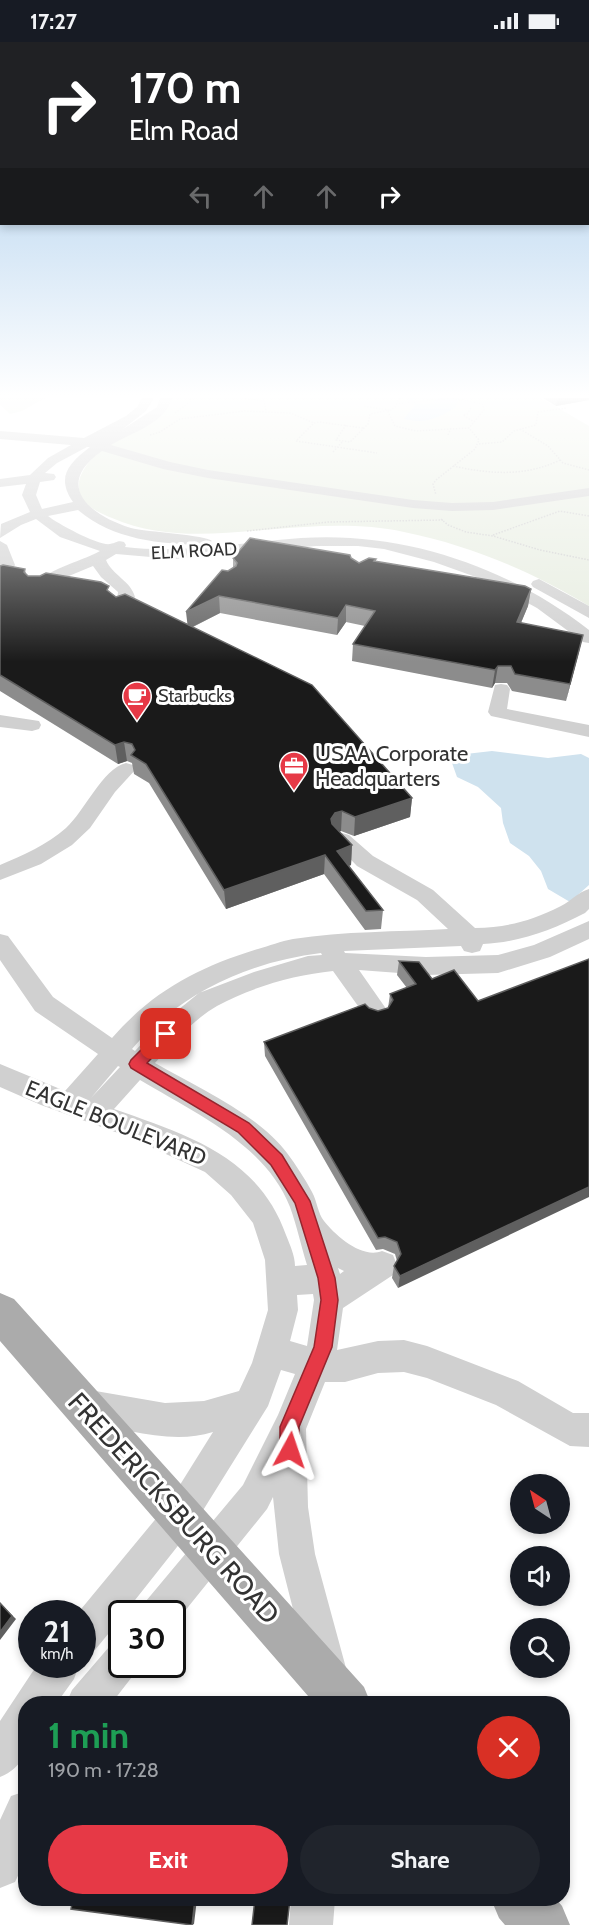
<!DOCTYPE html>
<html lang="en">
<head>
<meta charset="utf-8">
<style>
  :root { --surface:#171b24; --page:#20242c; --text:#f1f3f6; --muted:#9ea1a6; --accent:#e63946 }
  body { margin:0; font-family:Cabin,sans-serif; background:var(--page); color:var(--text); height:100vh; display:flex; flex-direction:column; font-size:22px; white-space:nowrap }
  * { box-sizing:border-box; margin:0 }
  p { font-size:20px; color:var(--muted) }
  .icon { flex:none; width:33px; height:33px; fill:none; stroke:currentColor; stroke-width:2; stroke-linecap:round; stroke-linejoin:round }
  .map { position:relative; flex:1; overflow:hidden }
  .panel { position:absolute; left:18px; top:1654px; width:552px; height:210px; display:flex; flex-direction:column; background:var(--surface); border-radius:24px; box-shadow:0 3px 9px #0003 }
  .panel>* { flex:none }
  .hud { position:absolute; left:0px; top:0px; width:590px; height:183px; box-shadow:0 3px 9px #0003; background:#202124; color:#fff; overflow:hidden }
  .needle { width:39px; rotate:324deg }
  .controls { position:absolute; left:510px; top:1432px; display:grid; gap:12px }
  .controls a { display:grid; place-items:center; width:60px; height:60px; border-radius:50%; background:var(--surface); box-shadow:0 3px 9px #0003; font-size:30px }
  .speed { position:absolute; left:18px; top:1558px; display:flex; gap:12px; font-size:30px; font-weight:700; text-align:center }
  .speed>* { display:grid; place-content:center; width:78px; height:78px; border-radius:50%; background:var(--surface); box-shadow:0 3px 9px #0003; line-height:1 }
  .speed small { font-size:15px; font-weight:400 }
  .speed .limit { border:3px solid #111; border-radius:9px; background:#fff; color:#111 }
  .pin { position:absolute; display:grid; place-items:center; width:51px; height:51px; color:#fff; margin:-26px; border-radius:12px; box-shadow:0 3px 9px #0006 }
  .me { position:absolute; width:66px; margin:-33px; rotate:5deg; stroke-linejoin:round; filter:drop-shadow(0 0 4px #0008) }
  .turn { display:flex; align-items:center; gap:21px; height:126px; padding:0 30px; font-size:27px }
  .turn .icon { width:78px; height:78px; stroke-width:2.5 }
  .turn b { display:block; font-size:42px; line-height:51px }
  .lanes { display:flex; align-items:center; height:57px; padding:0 30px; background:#0003; justify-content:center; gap:30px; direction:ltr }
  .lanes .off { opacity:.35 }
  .round { display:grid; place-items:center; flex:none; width:63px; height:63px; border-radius:32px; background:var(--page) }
  .summary { display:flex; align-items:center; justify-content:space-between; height:102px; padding:0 30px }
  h1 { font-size:36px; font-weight:800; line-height:45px; color:#1e9e55 }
  .primary-button { display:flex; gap:12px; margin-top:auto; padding:12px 30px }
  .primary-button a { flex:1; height:69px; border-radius:36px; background:var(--accent); color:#fff; font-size:24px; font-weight:800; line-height:69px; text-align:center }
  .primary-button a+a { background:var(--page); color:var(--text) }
  .status { display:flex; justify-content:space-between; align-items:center; height:42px; padding:0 30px; background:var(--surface); direction:ltr }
  .status svg { height:16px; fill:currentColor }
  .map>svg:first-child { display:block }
  .green { fill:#e6ecdf }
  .water { fill:#cfe2ee }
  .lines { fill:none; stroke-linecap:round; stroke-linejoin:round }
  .path { stroke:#cdcdcd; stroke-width:1.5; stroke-dasharray:1.5 1.5; stroke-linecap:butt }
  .minor { fill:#d0d0d0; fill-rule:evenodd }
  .major { fill:#ababab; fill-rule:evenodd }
  .wall { fill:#8c8c8c }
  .shaded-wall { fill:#5f5f5f }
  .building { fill:#1a1a1a; stroke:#5f5f5f; stroke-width:1.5 }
  .route { fill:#e63946; stroke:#96252e; stroke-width:1.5 }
  .labels { text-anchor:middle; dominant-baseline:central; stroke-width:6; stroke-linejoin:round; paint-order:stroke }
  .far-street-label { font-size:18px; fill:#333; stroke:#fff }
  .far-poi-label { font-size:18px; fill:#333; stroke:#fff; text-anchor:start }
  .poi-label { font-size:22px; fill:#333; stroke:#fff; text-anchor:start }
  .street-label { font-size:22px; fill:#333; stroke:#fff }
  .near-street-label { font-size:27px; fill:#333; stroke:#fff }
</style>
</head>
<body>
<div class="status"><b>17:27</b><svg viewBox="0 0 49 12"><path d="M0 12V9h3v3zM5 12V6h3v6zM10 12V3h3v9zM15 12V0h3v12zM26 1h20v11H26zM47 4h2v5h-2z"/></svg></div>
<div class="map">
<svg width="589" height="1883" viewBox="0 0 589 1883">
  <rect width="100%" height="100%" fill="#fff"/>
  <!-- green -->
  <path class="green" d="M0,356h45l-23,13 -12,3 -10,-9z
    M169,356h372l48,28v180c-56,-34 -120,-61 -185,-74 -33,-7 -66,-7 -100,-5 -65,3 -129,18 -192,-9 -12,-5 -27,-11 -32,-24 -12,-35 65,-75 90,-92z"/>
  <!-- water -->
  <path class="water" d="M411,356h4l-2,3c8,5 19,4 25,-3h20l-2,9c-19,12 -30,17 -52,12l11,-14 -7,-4z
    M492,709l56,7 33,-4 8,4v127l-19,17 -22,-13 -7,-18 -12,-15 -19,-13 -7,-20 -2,-15 -23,-21 -21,-10 -5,-14 5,-8z"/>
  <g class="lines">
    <!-- path -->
    <path class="path" d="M242,356l22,3 2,10
      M400,356l-5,9 -7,5 7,14 21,5 53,-3 10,12 -4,9 -39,31 -3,4 3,11
      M396,362l55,-6 32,6 1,6 -15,18
      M471,366l-4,6 -4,1 11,7
      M175,371l16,-12 -1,-3
      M346,383l-10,15 14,2 18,-18 2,-10 19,-4 -26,-4
      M520,387l28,17 15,17 26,7
      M150,393l10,-3 20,-13 64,-8 46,2 24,10
      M448,393l3,-7
      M297,398l17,-17 5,-1 44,6
      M296,399l81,12
      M479,402l23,-2 12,-11 22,-6 2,-13 29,-4
      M333,410l10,-11
      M453,424c37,8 72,11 107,-6
      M441,477l7,6 18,7 27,4 47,14 49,10
      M247,489l81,-9 115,-2
      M493,493l67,-24 29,5"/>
    <!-- minor -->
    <path class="minor" d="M142,356h12l-8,13 -23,18 34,-22 3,-9h12c-6,25 -41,35 -61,47l59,17 38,8 205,30 39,3 41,-1 96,-14v8l-96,14 -41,1 -39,-3 -205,-30 -45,-9 -61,-18c-49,34 -13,64 29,77 15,4 76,7 81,13l-7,4c-45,-1 -92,-5 -127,-35l-30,6c10,8 51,30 62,28 7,-1 7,-4 14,-2l2,3 -1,2c59,7 117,-5 176,-9 103,-7 207,29 288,92v13l-6,-1 -46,-34 -50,-27 -53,-19 -50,-13 -26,-3h-42l-142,13 -58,-5 -10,6c6,15 25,21 29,37l-9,14 -6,2 -8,-5 5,-7 1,-9 -17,-15 -8,-11 -29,12 -20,14h-12l-2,-3c17,-21 48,-26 70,-38l-40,-14 -24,-18 -15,6 -21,13 1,-14 29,-12 -8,-17 4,-11 -26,3v-8l30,-4 18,-17 23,-13 -71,-6v-8l84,7 42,-22 11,-9zM87,405h3c-22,17 -34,30 -17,55l-31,7 -6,-14 4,-13 14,-2 2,-3 -2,-3 -9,-1 12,-10z
      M0,499l7,4 8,20 -10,18 -5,2z
      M539,537l50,27v12l-56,-31 -2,-3 2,-3z
      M501,642l6,1 3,4 -3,20 82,16v12l-98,-21 -3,-4 7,-27z
      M0,673l39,6 2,4 -2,4 -7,2 -32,-4z
      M126,721l7,2 3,4 -21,23 -25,36 -18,17 -31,19 -41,16v-15c23,-10 47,-20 66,-37 19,-17 36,-59 60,-65z
      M342,791l7,2 24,21 60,34 42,38c34,-1 56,-7 86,-22 10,-5 17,-14 28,-17v20l-4,4c-33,17 -64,29 -102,31l-3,7 -8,2 -8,-2 -3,-5 -117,5 1,2 81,4 72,-2 36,-10 55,-24v18l-39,18 -52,16 -72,2 -67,-5 30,43 -3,7 -9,3 -9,-3 -35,-49c-39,4 -81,16 -116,35 -23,13 -44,37 -62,57 43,25 103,51 132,90 9,12 18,26 25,39 5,9 6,22 12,29 12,15 38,38 58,30l11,4 4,10 -4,10 -50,33 -6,42 41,-9 26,-1 23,6 91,35 55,32h16v34l-19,-1 -74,-41 -69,-27 -23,-6 -26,1 -33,9h-20l-19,47 2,78 7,47 31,114 -5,14 -14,5 -14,-5 -5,-14 -29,-114 -6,-57 -6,12 -95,118v-13h-32l6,-13 97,-116 35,-70 17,-41 -14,-4 -13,36 -76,122 -68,86h-2v3l-27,33 -13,6v-42h-5l91,-110 45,-72c-41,13 -88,-3 -129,-11l-12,-4 -4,-12 4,-12 12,-4 81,14 39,-2 35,-10 13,-28 16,-53 -3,-50 -12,-37 -22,-28 -26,-23 -76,-35 -88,-32 -41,-18v-23l65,27 33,-37 -63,-43 -35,-51v-26l8,2 45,61 59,41c41,-47 87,-71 146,-89 11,-3 23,-8 35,-10 51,-8 104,-7 155,-10l-31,-29 -60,-34 -25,-26 3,-5zM321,911l1,2 -14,1 -54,16 -55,21 -42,34 -22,24 -3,-2c48,-56 116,-87 189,-96zM118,1024l2,1 -29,31zM140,1038c55,33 125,64 150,127 7,19 11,39 17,58l-12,1c0,-10 -5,-21 -9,-31 -28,-79 -99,-100 -172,-126zM338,1226l6,3 -4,3zM313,1252l1,6 -7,46 -17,-5 8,-31 -1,-15z
      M122,1599v24h17l-4,8 -24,31h-45l6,-14 37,-43z
      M37,1623h42l-5,14 -18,25h-30c0,31 8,59 -26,73v-56z
      M26,1749v68l-11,23 -15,6v-68l11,-24z
      M291,1857h44l-2,26h-44z"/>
    <!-- major -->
    <path class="major" d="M0,1251l14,6 350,388 7,17h-56l-315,-363z
      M491,1857h65l6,7 8,19h-65l-6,-7z"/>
  </g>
  <!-- wall -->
  <path class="wall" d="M543,356h46v2l-33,6z
    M233,516h118l8,5 17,-4v3l155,27 -3,17 -7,17 62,12 -17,66 -54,-10 -5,-8h-12l-3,5 -140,-27 1,-17 12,-18 -19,-4 -9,13 -117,-22 -27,14 219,171 -2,19 -56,19 -13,-5 -2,1 13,13 -1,20 -2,1 34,44 -2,19 -16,1 -41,-56 -98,35 -77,-126 -15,-9 -2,-11 -5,-2 -9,3 -118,-73v-125l25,3 1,5 2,2 82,16 6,5 72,27 40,-53 5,-3z
    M399,919l33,18 46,22 -80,287 -6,-10 2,-12 3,-5 -2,-7 -12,-5 -7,1 -111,-194 -1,-14 105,-34 9,3 10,-3 2,-14 17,-6 -10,-13z"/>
  <!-- shaded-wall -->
  <path class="shaded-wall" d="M558,356h31v2l-33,6z
    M531,547l-3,17 -14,33 3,-17z
    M219,554l1,17 -32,16 -2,-17z
    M346,563v17l-9,13 1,-17z
    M583,593l-4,17 -13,49 4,-17z
    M498,624l-3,17 -3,5 3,-18z
    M124,700l3,19 -9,3 -3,-19z
    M412,756l-2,19 -56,19 1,-19z
    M342,769l-1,20 -7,2 -3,-14 4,-6z
    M352,803l-1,20 -15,5 1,-19z
    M325,813l-1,19 -98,35 -2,-19z
    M589,1145v10l-191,91 2,-12z
    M0,1561l16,16 -16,21z
    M195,1857h2l-3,25 -2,1z"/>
  <!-- building -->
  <path class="building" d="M250,496l100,17 1,3 8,5 10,-5 7,1 -2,2 151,25 6,3 -14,33 66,13 -13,49 -55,-10 -4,-8h-13l-3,4 -142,-26 22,-33 -29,-6 -8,13 -119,-22 -33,16 36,-42 6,1 8,-5 1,-3 -4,-5z
    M3,523l22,4 -1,3 4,4h12l6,-3 55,9 8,4 -2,4 9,7 9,-3 187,91 100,113 -57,19 -13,-6 -7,2 -4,6 1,5 20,21 -15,6 46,59 -17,1 -41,-56 -101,35 -78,-126 -15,-9 4,-5 -3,-6 -8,-2 -9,3 -115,-70v-109z
    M589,917v228l-189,89 -6,-10 7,-12 -4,-12 -12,-5 -7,1 -114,-196 101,-38 4,4 9,3 10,-3 5,-8 -3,-6 26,-10 -17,-23 20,1 13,17 22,-9 24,31z
    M0,1561l12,13 -12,16z
    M73,1857h122l-3,26 -121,-16z
    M255,1857h35l-3,26h-35z"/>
  <!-- sky -->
  <linearGradient id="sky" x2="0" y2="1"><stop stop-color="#9ec6ea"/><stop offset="0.57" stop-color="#fff"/><stop offset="1" stop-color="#fff" stop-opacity="0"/></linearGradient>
  <rect width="589" height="620" fill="url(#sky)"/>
  <!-- route -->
  <path class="route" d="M166,986l5,2 2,4 -2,4 -24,25 102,60 33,32 28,46 25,77 3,22 -6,47 -33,80v23l-2,7 -7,3 -7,-3 -3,-7v-23l34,-80 7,-47 -3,-22 -23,-75 -24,-38 -33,-33 -107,-64 -2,-4 2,-4 30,-30z"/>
  <!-- icons -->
  <defs>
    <g id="cafe-pin" transform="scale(1.5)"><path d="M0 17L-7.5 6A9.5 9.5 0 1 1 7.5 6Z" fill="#e63946" stroke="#fff"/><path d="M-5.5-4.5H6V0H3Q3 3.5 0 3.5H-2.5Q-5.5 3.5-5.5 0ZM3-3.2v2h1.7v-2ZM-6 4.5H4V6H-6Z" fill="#fff"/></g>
    <g id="office-pin" transform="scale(1.5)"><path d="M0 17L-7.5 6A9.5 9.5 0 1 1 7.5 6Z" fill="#e63946" stroke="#fff"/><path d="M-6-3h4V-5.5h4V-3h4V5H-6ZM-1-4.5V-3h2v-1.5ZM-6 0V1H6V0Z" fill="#fff"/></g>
  </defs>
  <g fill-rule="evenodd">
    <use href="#cafe-pin" x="137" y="654"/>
    <use href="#office-pin" x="294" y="724"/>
  </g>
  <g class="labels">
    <!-- far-street labels -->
    <g class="far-street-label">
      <text transform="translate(194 509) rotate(-3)">ELM ROAD</text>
    </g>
    <!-- far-poi labels -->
    <g class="far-poi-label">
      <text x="158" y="654">Starbucks</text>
    </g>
    <!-- poi labels -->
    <g class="poi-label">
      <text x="315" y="711">USAA Corporate<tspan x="315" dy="25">Headquarters</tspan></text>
    </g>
    <!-- street labels -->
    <g class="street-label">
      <text transform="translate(116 1081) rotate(22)">EAGLE BOULEVARD</text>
    </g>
    <!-- near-street labels -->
    <g class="near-street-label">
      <text transform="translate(174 1466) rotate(48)">FREDERICKSBURG ROAD</text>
    </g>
  </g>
</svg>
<div class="controls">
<a><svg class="needle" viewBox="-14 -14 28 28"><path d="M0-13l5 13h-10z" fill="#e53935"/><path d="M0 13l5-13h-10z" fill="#9ea1a6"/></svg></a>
<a><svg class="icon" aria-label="sound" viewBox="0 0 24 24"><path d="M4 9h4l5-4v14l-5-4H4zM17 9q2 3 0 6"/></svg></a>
<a><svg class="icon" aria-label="search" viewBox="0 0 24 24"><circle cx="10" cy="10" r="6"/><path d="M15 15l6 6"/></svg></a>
</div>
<div class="speed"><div>21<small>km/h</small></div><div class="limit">30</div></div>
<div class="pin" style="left:166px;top:992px;background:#d93025"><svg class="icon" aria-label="arrive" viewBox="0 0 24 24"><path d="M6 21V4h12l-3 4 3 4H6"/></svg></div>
<svg class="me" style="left:290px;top:1408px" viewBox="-20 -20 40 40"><path d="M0-17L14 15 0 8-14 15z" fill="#e63946" stroke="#fff" stroke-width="4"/></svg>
<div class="hud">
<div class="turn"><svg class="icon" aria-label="right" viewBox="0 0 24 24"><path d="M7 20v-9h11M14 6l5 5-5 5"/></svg><div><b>170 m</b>Elm Road</div></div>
<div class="lanes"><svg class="icon off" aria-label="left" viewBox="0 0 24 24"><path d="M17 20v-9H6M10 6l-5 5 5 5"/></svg><svg class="icon off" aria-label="ahead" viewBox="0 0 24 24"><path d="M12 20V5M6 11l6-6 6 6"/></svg><svg class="icon off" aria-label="ahead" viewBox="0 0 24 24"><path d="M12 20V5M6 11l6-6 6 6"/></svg><svg class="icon" aria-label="right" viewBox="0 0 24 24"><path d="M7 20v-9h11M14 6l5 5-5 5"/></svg></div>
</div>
<section class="panel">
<div class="summary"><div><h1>1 min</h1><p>190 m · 17:28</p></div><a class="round" style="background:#d93025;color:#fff"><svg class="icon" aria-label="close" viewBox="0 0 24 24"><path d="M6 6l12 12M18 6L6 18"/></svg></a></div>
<div class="primary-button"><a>Exit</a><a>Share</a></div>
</section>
</div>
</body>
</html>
